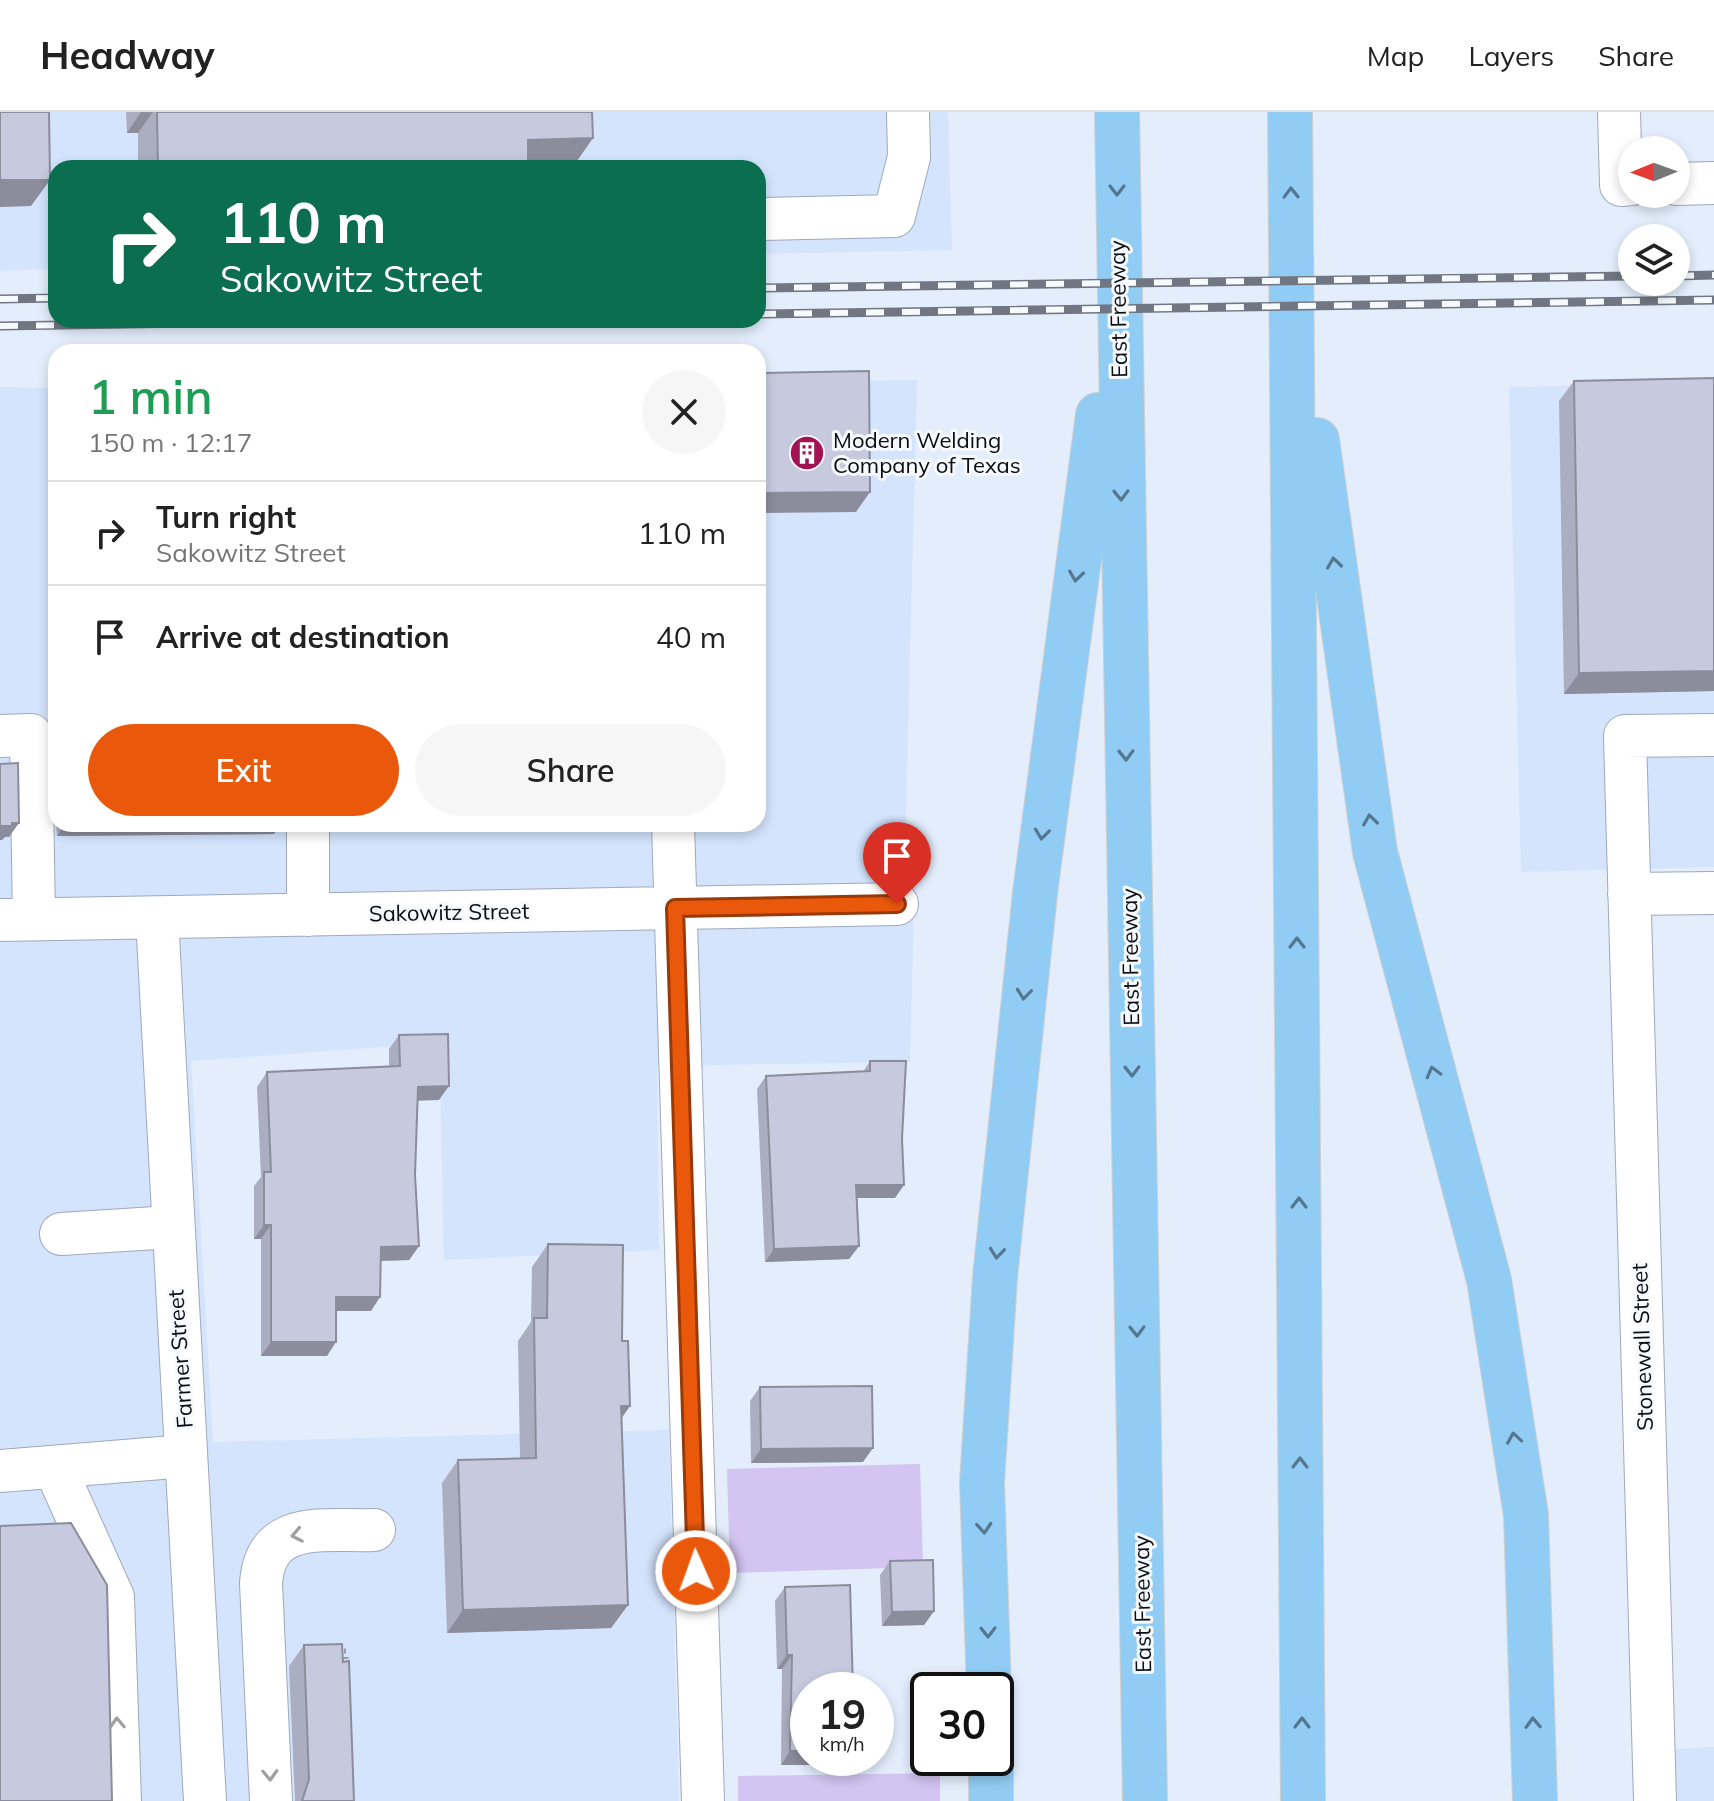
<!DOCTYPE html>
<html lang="en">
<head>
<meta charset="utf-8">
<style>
  :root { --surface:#fff; --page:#f6f6f6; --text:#222; --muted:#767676; --line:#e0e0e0; --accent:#ea580c }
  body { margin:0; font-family:Mulish,sans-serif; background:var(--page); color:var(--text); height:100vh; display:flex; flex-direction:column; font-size:30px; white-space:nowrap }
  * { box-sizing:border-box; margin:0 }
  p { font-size:26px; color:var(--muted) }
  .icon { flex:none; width:44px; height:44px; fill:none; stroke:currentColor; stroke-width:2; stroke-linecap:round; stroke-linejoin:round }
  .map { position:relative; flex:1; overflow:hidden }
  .side { position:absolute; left:48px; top:232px; width:718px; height:488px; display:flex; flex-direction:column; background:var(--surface); border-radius:24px; box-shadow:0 4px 12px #0003 }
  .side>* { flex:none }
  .top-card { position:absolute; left:48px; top:48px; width:718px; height:168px; border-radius:24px; box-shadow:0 4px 12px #0003; background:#0b6e4f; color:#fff; overflow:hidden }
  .needle { width:52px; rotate:269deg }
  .buttons { position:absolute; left:1618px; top:24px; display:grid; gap:16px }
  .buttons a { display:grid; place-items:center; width:72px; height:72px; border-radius:50%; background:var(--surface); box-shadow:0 4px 12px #0003; font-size:40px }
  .speed { position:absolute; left:790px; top:1560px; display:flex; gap:16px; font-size:40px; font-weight:700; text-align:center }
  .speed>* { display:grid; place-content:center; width:104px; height:104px; border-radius:50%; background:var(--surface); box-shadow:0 4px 12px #0003; line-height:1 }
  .speed small { font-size:20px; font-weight:400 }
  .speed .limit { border:4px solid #111; border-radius:12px; background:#fff; color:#111 }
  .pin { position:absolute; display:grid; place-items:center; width:68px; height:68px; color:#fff; margin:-82px -34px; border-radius:50% 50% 50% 0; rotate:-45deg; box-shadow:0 0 8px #0007 }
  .pin .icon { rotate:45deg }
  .me { position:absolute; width:88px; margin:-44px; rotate:358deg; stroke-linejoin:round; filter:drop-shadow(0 0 6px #0008) }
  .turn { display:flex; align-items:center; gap:28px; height:168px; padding:0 40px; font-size:36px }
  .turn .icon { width:104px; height:104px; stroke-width:2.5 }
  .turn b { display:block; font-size:56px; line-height:68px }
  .round { display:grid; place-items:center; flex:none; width:84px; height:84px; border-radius:42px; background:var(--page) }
  .summary { display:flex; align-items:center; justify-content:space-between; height:136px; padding:0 40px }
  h1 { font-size:48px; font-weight:600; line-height:60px; color:#1e9e55 }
  .button { display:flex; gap:16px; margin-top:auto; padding:16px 40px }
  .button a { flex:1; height:92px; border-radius:48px; background:var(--accent); color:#fff; font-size:32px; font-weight:600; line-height:92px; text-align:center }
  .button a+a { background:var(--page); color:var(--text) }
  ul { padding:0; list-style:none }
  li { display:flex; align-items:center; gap:24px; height:104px; padding:0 40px; border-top:2px solid var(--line) }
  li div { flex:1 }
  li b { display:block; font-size:30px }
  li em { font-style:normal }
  header { display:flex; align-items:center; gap:48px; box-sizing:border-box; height:112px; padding:0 40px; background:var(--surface); border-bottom:2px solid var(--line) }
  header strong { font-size:38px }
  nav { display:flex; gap:44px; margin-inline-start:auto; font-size:28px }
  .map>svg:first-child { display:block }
  .built { fill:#d4e4fd }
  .green { fill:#d3c4f1 }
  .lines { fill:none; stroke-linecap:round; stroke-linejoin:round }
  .minor-casing { stroke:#9ea9bb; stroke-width:44 }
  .highway-casing { stroke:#cecfd0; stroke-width:46 }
  .path { stroke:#959ca8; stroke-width:5; stroke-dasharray:2 6; stroke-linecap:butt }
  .minor { stroke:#fff; stroke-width:42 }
  .highway { stroke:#91ccf4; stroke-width:44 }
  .rail-casing { stroke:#717782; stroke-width:9 }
  .rail { stroke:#f7fafd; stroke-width:6; stroke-dasharray:18; stroke-linecap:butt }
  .wall { fill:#abaec0 }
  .shaded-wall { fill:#8b8d9c }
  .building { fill:#c7cadf; stroke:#8b8d9c; stroke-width:2 }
  .oneway { stroke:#54768f }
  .oneway2 { stroke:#9d9fa1 }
  .route-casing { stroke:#983908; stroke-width:20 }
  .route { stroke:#ea580c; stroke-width:14 }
  .labels { text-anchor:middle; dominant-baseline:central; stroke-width:6; stroke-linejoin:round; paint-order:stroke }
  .street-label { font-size:22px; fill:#0a0e14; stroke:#f7fafd }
  .poi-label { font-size:22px; fill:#0a0e14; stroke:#f7fafd; text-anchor:start }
</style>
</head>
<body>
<header>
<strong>Headway</strong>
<nav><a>Map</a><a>Layers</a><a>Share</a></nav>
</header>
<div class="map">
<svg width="1714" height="1689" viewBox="0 0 1714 1689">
  <rect width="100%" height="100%" fill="#e3edfc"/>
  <!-- built -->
  <path class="built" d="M0,0h948l4,138 -194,4v-86h-702v101l-56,2z
    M917,268l-12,468 10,15 -5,199 -253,4 2,184 -215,10 -5,-217 -248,18 22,381 456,-12 10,371h-679v-1414l56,1v436h702v-442z
    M1714,270v485l-193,5 -12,-485z
    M1714,1635v54h-38l-1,-30 -6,-22z"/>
  <!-- green -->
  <path class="green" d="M920,1352l3,103 -193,6 -3,-104z
    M940,1661v28h-202v-25z"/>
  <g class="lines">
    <!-- minor casing -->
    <g class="minor-casing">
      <path id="minor" d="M1619,0l2,73 11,-1
        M1676,72l38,-1
        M758,107l136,-3 15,-59 -1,-45
        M0,624l31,-1 3,184
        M308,712v91
        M673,712l30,977
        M1629,782l85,-1
        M157,806l48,883
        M0,808l897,-16
        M61,1122l111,-7
        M55,1356l58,129 7,204
        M0,1359l186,-15
        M271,1689l-10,-218c5,-65 64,-51 113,-53
        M1655,1689l-30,-1065 89,-1"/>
    </g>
    <!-- highway casing -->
    <g class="highway-casing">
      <path id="highway" d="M1117,0l28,1689
        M1290,0l13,1689
        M1317,328l58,412 114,428 37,235 9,286
        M989,1578l-7,-207 13,-206 40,-384 63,-478
        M991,1646v43"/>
    </g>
    <!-- path -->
    <path class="path" d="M336,1539h10v16"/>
    <!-- minor -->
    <use href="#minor" class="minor"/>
    <!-- highway -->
    <use href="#highway" class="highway"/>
    <!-- rail casing -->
    <g class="rail-casing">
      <path id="rail" d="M1676,164l38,-1
        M758,176l874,-12
        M0,187l56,-1
        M758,202l956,-14
        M0,214l391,-6"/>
    </g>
    <!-- rail -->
    <use href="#rail" class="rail"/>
  </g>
  <!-- wall -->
  <path class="wall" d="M126,0h466l1,26 -19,27 -46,1v2h-390v-35h-11z
    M56,268v417l-7,-408z
    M1574,269l140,310 -150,3 -5,-293z
    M56,712h225l-7,10 -217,2z
    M399,923l40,65h-22l-2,75 4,71 -10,14 -28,1 -10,50h-35l-9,45h-66v-117h-7v-53l7,-9 -4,-90 10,-15 122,-6v-17z
    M870,949l25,137h-38l2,48 -10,13 -84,3 -8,-173 9,-13 97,-4z
    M548,1132l74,97 8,65 -8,11 6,188 -17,23 -164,5 -5,-150 16,-23 62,-2 -2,-117 13,-19 1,-55z
    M760,1275l103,75 -112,1 -1,-62z
    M890,1449l44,50 -10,14 -42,1 -2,-51z
    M785,1475l23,171h41l-5,7h-63l1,-96h-5l-2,-68z
    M304,1533l39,17 11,139h-59l-6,-135z"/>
  <!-- shaded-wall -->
  <path class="shaded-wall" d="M141,0h12l-15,21h-11z
    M593,26l-19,27 -65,1 19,-26z
    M0,68h50l-19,26 -31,1z
    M870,380l-14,20 -98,1v-20z
    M1714,559v20l-150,3 15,-21z
    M12,711h7l-10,14h-4l-3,3h-2v-14z
    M65,712h216l-7,10 -217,2z
    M449,974l-10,14 -31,1 10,-14z
    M856,1073h48l-9,13h-48z
    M264,1113h7l-10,14h-7z
    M419,1134l-10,14 -38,1 10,-14z
    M859,1134l-10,13 -84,3 9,-13z
    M336,1185h44l-9,14h-45z
    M271,1230h65l-9,14h-66z
    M621,1294h9l-16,23z
    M873,1336l-10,14 -112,1 10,-14z
    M628,1493l-17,23 -164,5 16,-23z
    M934,1499l-10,14 -42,1 10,-14z
    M787,1543h5l-10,14h-5z
    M790,1639h18v7h41l-5,7h-63z"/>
  <!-- building -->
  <path class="building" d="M0,0h49l1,68h-50z
    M157,0h435l1,26 -65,2v28h-370z
    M869,259l1,121 -112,1v-120z
    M1714,266v293l-135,2 -5,-292z
    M18,651l1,60h-7v3h-12v-62z
    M448,922l1,52 -31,1 -3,88 4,71 -38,1 -1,50h-44v45h-65v-117h-7v-53h7l-4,-100 133,-6 -1,-31z
    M870,949h36l-4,78 2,46h-48l3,61 -85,3 -8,-173 104,-5z
    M548,1132l75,1 -1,96h6l2,65h-9l7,199 -165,5 -5,-150 78,-2 -2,-140h13z
    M872,1274l1,62 -112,1 -1,-62z
    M71,1411l36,62 5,216h-112v-275z
    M933,1448l1,51 -42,1 -2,-51z
    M850,1473l3,105h-45v61h-18l2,-96h-5l-2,-68z
    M342,1532l1,18 6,-1 5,140h-52l7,-22 -5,-134z"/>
  <!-- one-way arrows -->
  <defs><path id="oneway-chevron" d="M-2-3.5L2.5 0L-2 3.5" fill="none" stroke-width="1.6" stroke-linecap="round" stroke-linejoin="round" transform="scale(2)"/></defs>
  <g class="oneway">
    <use href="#oneway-chevron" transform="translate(1117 78) rotate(90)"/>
    <use href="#oneway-chevron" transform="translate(1291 81) rotate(-91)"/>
    <use href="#oneway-chevron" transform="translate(1121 383) rotate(89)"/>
    <use href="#oneway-chevron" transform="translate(1334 451) rotate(-98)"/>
    <use href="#oneway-chevron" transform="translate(1076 464) rotate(98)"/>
    <use href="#oneway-chevron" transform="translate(1126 643) rotate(89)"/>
    <use href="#oneway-chevron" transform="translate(1370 708) rotate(-98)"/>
    <use href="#oneway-chevron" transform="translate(1042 722) rotate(97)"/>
    <use href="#oneway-chevron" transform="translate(1297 831) rotate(-90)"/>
    <use href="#oneway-chevron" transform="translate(1024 882) rotate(96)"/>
    <use href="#oneway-chevron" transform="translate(1132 959) rotate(89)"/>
    <use href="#oneway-chevron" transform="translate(1433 960) rotate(-105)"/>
    <use href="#oneway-chevron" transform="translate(1299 1091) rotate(-90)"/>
    <use href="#oneway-chevron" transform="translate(997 1141) rotate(96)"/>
    <use href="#oneway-chevron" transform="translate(1137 1219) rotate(89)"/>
    <use href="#oneway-chevron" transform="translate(1514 1326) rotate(-99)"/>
    <use href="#oneway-chevron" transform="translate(1300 1351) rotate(-90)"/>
    <use href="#oneway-chevron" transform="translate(984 1416) rotate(86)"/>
    <use href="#oneway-chevron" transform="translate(988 1520) rotate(89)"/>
    <use href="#oneway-chevron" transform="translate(1302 1611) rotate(-90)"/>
    <use href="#oneway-chevron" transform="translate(1533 1611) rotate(-92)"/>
  </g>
  <g class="oneway2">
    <use href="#oneway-chevron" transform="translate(297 1423) rotate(169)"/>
    <use href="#oneway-chevron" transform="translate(117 1611) rotate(-92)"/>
    <use href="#oneway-chevron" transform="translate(270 1663) rotate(88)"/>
  </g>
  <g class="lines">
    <!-- route casing -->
    <g class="route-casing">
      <path id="route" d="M696,1459l-21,-663 222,-4"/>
    </g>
    <!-- route -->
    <use href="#route" class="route"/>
  </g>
  <!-- icons -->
  <defs>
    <g id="building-disc" transform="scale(1.8)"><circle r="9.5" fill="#a31255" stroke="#f7fafd"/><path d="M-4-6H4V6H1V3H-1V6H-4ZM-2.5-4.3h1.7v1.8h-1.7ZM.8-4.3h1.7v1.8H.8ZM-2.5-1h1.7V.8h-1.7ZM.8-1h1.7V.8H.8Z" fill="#fff"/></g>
  </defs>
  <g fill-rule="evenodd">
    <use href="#building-disc" x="807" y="341"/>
  </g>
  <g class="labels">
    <!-- street labels -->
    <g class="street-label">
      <text transform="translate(1118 197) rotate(-91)">East Freeway</text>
      <text transform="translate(449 800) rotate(-1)">Sakowitz Street</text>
      <text transform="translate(1130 845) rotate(-91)">East Freeway</text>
      <text transform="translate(1642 1235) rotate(-92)">Stonewall Street</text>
      <text transform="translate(180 1247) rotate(-94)">Farmer Street</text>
      <text transform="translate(1142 1492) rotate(-91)">East Freeway</text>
    </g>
    <!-- poi labels -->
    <g class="poi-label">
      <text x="833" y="328">Modern Welding<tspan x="833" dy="25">Company of Texas</tspan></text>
    </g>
  </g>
</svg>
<div class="buttons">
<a><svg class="needle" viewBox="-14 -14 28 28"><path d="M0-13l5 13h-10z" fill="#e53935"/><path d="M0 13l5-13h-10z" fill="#767676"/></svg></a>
<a><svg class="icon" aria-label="layers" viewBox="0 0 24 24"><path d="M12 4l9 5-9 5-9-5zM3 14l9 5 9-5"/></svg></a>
</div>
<div class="speed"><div>19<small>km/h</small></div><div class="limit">30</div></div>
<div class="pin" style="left:897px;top:792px;background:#d93025"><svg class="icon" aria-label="arrive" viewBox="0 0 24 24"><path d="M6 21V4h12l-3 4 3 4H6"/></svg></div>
<svg class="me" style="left:696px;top:1459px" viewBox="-20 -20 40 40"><circle r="17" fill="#ea580c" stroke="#fff" stroke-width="3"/><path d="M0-11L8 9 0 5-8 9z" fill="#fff"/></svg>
<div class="top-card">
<div class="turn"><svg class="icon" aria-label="right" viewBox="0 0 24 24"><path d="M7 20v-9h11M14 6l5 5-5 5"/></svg><div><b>110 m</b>Sakowitz Street</div></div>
</div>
<section class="side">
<div class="summary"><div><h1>1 min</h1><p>150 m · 12:17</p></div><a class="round"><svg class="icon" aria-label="close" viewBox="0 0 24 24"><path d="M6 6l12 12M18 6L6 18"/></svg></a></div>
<ul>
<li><svg class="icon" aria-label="right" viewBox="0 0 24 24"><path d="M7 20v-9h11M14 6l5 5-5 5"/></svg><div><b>Turn right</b><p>Sakowitz Street</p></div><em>110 m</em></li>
<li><svg class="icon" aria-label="arrive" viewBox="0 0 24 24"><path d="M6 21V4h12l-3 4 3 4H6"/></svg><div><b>Arrive at destination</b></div><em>40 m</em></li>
</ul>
<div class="button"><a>Exit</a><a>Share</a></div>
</section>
</div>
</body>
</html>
